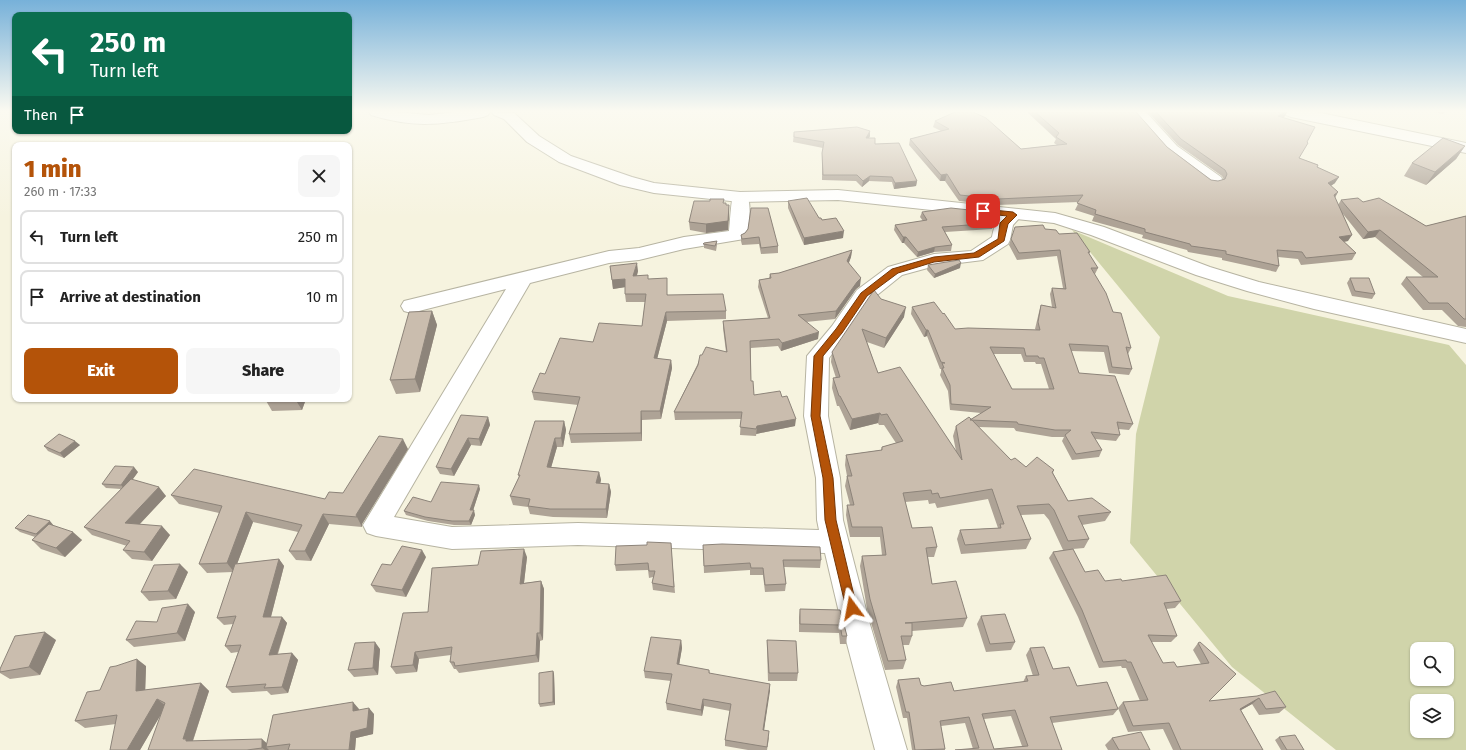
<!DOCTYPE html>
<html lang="en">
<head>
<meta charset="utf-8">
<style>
  :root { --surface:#fff; --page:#f6f6f6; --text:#222; --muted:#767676; --line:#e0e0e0; --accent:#b45309 }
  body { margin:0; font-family:"Fira Sans",sans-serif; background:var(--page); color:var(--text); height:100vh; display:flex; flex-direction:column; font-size:15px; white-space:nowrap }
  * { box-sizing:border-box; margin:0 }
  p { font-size:13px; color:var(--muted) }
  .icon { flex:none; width:22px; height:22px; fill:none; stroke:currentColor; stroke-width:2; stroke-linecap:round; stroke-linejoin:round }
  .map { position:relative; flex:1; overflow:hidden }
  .drawer { position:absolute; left:12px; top:142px; width:340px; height:260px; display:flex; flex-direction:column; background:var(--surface); border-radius:8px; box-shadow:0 1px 3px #0004 }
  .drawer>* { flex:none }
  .banner { position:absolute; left:12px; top:12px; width:340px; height:122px; border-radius:8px; box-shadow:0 1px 3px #0004; background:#0b6e4f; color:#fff; overflow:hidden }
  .controls { position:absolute; left:1410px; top:642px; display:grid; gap:8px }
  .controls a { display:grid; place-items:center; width:44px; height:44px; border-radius:8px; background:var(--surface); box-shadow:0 1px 3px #0004; font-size:20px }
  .pin { position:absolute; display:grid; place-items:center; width:34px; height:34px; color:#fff; margin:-17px; border-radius:8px; box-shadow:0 2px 6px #0006 }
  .me { position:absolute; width:44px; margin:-22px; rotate:347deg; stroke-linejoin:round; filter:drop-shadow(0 0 3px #0008) }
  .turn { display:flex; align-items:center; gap:14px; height:84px; padding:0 12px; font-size:18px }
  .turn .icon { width:52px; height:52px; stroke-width:2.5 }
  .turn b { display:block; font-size:28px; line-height:34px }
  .then { display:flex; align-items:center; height:38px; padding:0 12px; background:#0003; gap:8px; font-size:15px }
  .round { display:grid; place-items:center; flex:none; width:42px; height:42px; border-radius:8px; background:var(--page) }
  .summary { display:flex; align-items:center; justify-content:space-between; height:68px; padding:0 12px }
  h1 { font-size:24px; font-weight:800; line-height:30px; color:var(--accent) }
  .action { display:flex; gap:8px; margin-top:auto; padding:8px 12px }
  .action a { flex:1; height:46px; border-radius:8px; background:var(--accent); color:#fff; font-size:16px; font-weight:800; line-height:46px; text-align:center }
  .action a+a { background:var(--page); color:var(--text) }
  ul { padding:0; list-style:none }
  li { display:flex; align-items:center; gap:12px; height:54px; margin:0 8px 6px; padding:0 4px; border:2px solid var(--line); border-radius:8px }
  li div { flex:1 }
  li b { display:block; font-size:15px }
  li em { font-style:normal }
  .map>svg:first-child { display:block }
  .green { fill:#d0d4aa; fill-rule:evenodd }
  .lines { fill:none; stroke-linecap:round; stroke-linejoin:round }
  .minor-casing { stroke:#b7b4a2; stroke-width:2 }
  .major-casing { stroke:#b7b4a2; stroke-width:2 }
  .minor { fill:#fff; fill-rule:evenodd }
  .major { fill:#fff; fill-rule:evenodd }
  .wall { fill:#aea396; fill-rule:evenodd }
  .shaded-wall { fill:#8d847a }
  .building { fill:#cabdae; stroke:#8d847a; fill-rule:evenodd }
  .route { fill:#b45309; stroke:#753606 }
</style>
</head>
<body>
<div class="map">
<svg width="1466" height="750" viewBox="0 0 1466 750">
  <rect width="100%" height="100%" fill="#f6f3df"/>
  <!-- green -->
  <path class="green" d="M1072,230l156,66 221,49 17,20v385h-130l-104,-83 -102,-124 6,-109 24,-97zM1417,649h30v30h-30zM1417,701h30v30h-30z"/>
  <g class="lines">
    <!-- minor casing -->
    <g class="minor-casing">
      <path id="minor" d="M1130,112h16l31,34 44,31 2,4 -2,4 -6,1 -6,-1 -44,-33z
        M1284,112h32l150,31v10l-175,-36 -5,-2z
        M740,192l6,1c6,9 4,38 -2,46l-60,10 -45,11 -30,3 -79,20 -136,234 58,10 126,-4 241,7 -2,-10 -1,-42 -12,-62 3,-60 25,-30 25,-36 31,-23 46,-13 37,-3 21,-14c3,-15 8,-30 27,-26l3,4 -9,10 -3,15 -2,4 -25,16 -48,6 -33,9 -31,25 -25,36 -17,22 -1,58 12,62 3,42 26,101 38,129h-32l-34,-129 -16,-68 -247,-8 -126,4 -76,-13 -9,-3 -4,-8 143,-236 -95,24 -7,-2 -3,-5 3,-5 205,-50 30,-3 45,-11 45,-6c1,-8 2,-33 5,-38z"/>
    </g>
    <!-- major casing -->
    <g class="major-casing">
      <path id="major" d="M369,112h26l34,3 26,-3h35l-2,3 -5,2c-43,8 -70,11 -112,-2z
        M492,112l22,1 25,23 32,20 61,21 22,6 86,9 98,-2 217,23 49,14 106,40 49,15 207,47v14l-152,-34 -67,-18 -51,-16 -105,-40 -37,-12 -216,-23 -98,2 -86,-9 -34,-8 -61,-23 -32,-20 -23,-23 -10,-4z"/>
    </g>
    <!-- minor -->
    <use href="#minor" class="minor"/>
    <!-- major -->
    <use href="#major" class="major"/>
  </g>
  <!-- wall -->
  <path class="wall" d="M1027,112h109l31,35 44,33 7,1 6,-1 -2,-4 -44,-31 -30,-33h139l-2,4 -2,2 16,40 19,7 -1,2 18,16 -4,3 7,6 -3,6 3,7 3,-5 22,2 63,24 40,-10v111l-8,-1 -16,-16h-19l-22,-26 5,-7h17l-48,-40 -12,2 -20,-25 5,27 -4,1 12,11 -4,7 -51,5 -3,-6 -20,-2 1,9 -3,6 -54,-12v-2l-34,-6 -1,-2 -45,-12 1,-3 -51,-14 2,-5 -19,-6 4,-8 -83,3 -37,-4 -14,-20h-5l-31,-36 1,-6 31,-8 -8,-4 2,-6 86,28 36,-4 -3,-2 2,-4z
    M1434,112h11l-2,2z
    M870,131v5l-1,2 6,6 42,37 -1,5 -22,3 -2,-7 -23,-1 -7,6 -6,-6 -34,-1v-22l1,-10 -30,-6 1,-10z
    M1465,146l-9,13 -30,26 -22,-9 8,-13z
    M788,201l34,19 21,18 -39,7 -16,-37z
    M724,203h2v2l3,9 -1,16 -22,3 -16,-3 -1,-8z
    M922,212l74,8 -4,9 -47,3 7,13 -1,6 -17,1 -17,5 -13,-14h-2l-8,-13 1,-5 28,-4 -3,-4z
    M748,229l30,17v7l-17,1 -2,-10 -17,1 -1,-4v-6l4,-2z
    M1045,229l14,5 31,18 -1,2 9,14 -3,6h-1l37,74 -3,6 4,15 -3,6 -20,-2 -5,-21 -33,-1 8,22 54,51 -4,6 -11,-1 2,6 -4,6 -21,-2 7,11 -3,7 -27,3 -10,-19 2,-4h-12l-36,-6 -2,-3 -36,-1 33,33 15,7 28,3 -1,3 15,28 43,11 -6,9 -23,4 7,14 -5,9 -11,1 12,23 20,9h17l59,20 -6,7 -9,1 11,27 -6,6h-20l12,21 14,4 24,-3 -8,-14 5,-7 38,31 -27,27 48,-5 29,11 -7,6 -20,2 -7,-11 -11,6 22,40h-90l-10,-21 -35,3 -10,-24 5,-6 17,-1 -14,-33h-4l-1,-2 -22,2 -21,-51 -29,-59 4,-6 10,-2 -14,-30 -5,-6 -23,1 10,24 -5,10 -65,5 -4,-15 3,-9 38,-2 -10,-29 -51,9 -2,-5 -6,1 -1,-4 -23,2 7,26 25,19 -3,10h-6l4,27 35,34 -4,9 -51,4v5l-3,9h-7l4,15 -3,9 -18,1 -18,-61 -7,-43 2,-10 20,-1 -2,-18h-30l-4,-22 1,-10h3l-5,-19 2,-10 -2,-11 1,-10 35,-5 1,-3 14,-4 -12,-18h-5l-1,-2 -28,7 -11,-24h-2l-5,-18 1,-10h3l-5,-16 1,-10 49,-53 23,18 -20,31 -17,-6 8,23 3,8 78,78 -3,-15 3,-10 15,-7 10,-6 -31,-3 -2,-19 -8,-16 1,-3v-3h-1l-13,-33 -3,1 -13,-23 1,-7 43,22 81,1 -1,-1 4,-17 2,-7 11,2 -2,-13 2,-6h11l-6,-32 -40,4 -8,-15 2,-6zM993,354h28l3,8h11l1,2h5l8,25h-37z
    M717,241v4l-1,6 -12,-3v-5z
    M852,250l-1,7 -2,6 11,23 -4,3 -21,30 -29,3 12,17 -37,12 -3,-5 -27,2v33l3,14 28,2 13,29 -39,8v2l-16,-1 1,-16 -66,1 -1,-8 28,-57 24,-3 -3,-24v-7l45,-3 -10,-31 1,-7 10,-2 1,-4 9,-1z
    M928,265l32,3 -26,10 -7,-8z
    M610,266l28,5 -1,5 11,3 20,16 58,16v8l-59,2 -10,38 14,1 1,8 -11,51 -19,1v21l-71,2 -2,-9 9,-29 -44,-5 -2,-8 13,-18 48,-32 49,-16 3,-24h-19l-1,-8v-7l-12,2z
    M1350,278l25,16 -3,5 -20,-3 -5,-13z
    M432,311l5,14 -17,67 -24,2 -6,-14z
    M265,399h41l-4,11 -30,1z
    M488,417l2,8 -9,21 -10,-1 -17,31 -14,-2 -4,-7z
    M564,421l2,9 -3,17h-6l-6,20 48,5 2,8 -1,4h9l2,8 -4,26 -54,-1 -23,-3 -2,-7 -15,-2 -3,-9 9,-19 -1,-2z
    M80,445l-16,13 -16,-7 -4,-5z
    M408,449l-46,75v3l-33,-3 -18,37 -15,-1 -7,-9 9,-19 -45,-10 -16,42 42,-5 5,7 -13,51h11l5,6 -9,31 14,-1 6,7 -10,33 -17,2 -4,-4 -35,2 -6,-6 12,-35 -7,1 -6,-7 8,-22 -9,1 -7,-7 16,-46 -26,1 -8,-9 20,-51 -40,-9 -8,-9 154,4 18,-6z
    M138,472l-6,8 34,16 -26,28 30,11 -18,26 -20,-2 -9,-9 4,-4 -35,-11 -8,-8 37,-38 -15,-1 -4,-4z
    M480,489l-7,21 2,5 -4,10h-17l-26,-4 -22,-6 -2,-4 27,-9z
    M54,526l28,14 -17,17 -24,-8 -9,-9 3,-3 -15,-5 -5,-4z
    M671,543l4,50 -22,-3 -1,-7 1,-6 -4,1 -1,-8 -32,1 -1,-6 32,-20z
    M703,545l118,15 -1,8 -36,-1 2,17 -1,7 -20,1 -2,-17h-13v-5l-46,3z
    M426,557l-20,40 -30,-5 -5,-7z
    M527,557l-3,26 17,-2 3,8 -1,51 -3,1 -1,21 -80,11 -3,-4h-2l-4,-7 1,-7 -32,4 -2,13 -21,2 -5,-7 37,-55 50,-47z
    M188,572l-12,27 -27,2 -8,-9z
    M800,609l40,1 7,26 -1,8h-6l-1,-11 -40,-1v-15z
    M195,612l-10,29 -51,6 -8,-7 31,-18z
    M981,616l34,26 -4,8 -25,2 -9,-28z
    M56,640l-16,35 -30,4 -10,-6v-4z
    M681,640l1,8 -3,17 30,5 1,4 60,10 -6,46 5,8 -2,12h-19l-23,-4v-6l5,-29 -26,-5 -2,10 -35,-6 -1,-7 5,-22 -26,-3 -1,-7z
    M767,640l31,33 -1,8h-29l-1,-33z
    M1044,647l9,22 16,-2 8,19 30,-4 11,27 -5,6 -61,8 10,27h-107l18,-1 -8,-26 -24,3 4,24h-33l-5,-32h-4l-7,-31 2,-7 21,-2 2,7 3,1 27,-4 3,9 69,-9 3,-6h7l-7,-21 4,-7zM1011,716l11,30 -28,3 -10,-30z
    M380,649l-2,26 -24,2 -6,-7z
    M146,666l-1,24 56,-7 8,8 -16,50 74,3 92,-35v1l15,4 -1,20 -17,4 -1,12h-207l14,-38 -22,38h-30l6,-26 -31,4 -10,-7 25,-31z
    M553,671l1,3 1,31 -15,2 -1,-3z
    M1279,737l25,13h-23l-6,-10z
    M1112,738l38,12h-42l-3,-5z"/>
  <!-- shaded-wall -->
  <path class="shaded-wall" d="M1285,112h2l-2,4 -10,7 3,-7z
    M870,131v5l-4,7v-5z
    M1465,146l-9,13 -30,26 9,-13z
    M947,174l-2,7h-5l1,-6z
    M870,176l-1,5 -7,6 1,-6z
    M1339,177l-4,6 -11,7 4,-7z
    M917,181l-1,5 -22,3 1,-6z
    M1338,192l-4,6v-3z
    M729,205v9l-1,16 -22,3v-9z
    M1380,230l-5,7 -12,2 5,-7z
    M844,231l-1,7 -39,7v-7z
    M1352,235l-4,6 -14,2 5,-6z
    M903,237h3l-2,6h-2z
    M935,247l-1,5 -17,5 1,-5z
    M852,250l-1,7 -5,12 1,-8z
    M637,263l1,8 -4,13 -1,-8z
    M961,263l-1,5 -26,10 1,-4z
    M861,278l-1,8 -4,3 -21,30 1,-8 21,-29z
    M625,279l1,8 -13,2 -1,-9z
    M906,307l-2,10 -20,31 2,-10z
    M432,311l5,14 -17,67 -5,-13z
    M666,312l1,9 -12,46 -1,-9z
    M926,330h2l-1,6 -3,1z
    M819,332l-1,7 -37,12 1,-8z
    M671,360l1,8 -11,51 -1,-8z
    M295,399h11l-4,11z
    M641,411l1,9v21l-1,-8z
    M880,413l-2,10 -28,7 2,-11z
    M488,417l2,8 -9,21 -2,-7z
    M796,419l-1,7 -39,8v2l1,-10z
    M564,421l2,9 -3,17 -2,-9z
    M468,438l3,7 -17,31 -3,-7z
    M555,438l2,9 -8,28 -2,-8z
    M403,439l5,10 -46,75v3l-6,-12z
    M75,441l5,4 -16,13 -4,-5z
    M134,467l4,5 -13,18 -4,-5z
    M599,472l2,8 -3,12 -2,-9z
    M609,484l2,8 -4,26 -1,-9z
    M479,485l1,4 -8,25 -2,-4z
    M159,487l7,9 -33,35 -8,-8z
    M474,510l1,5 -4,10 -2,-4z
    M246,512l7,10 -19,50 -7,-9z
    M323,514l6,10 -18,37 -6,-10z
    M50,521l4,5 -13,12 -5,-4z
    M162,526l8,9 -18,26 -8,-9z
    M73,532l9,8 -17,17 -9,-9z
    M524,549l3,8 -4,34 -3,-7z
    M422,550l4,7 -20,40 -4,-7z
    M279,559l5,7 -15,58 -6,-7z
    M180,564l8,8 -12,27 -8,-8z
    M541,581l3,8 -1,51 -3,-7z
    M188,604l7,8 -10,29 -8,-8z
    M282,617l5,6 -12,38 -6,-6z
    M45,632l11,8 -16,35 -11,-8z
    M537,633l3,8 -1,21 -3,-7z
    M681,640l1,8 -4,23 -1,-7z
    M375,642l5,7 -2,26 -5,-7z
    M415,652l4,7 -2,13 -4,-7z
    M292,653l6,7 -10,33 -6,-6z
    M137,659l9,7 -1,32 -9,-7z
    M553,671l1,3 1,31 -2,-3z
    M201,683l8,8 -17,52 3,2 -12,-6z
    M770,684v7l-7,46v-7z
    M1259,698l-7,6 -18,10 6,-5z
    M157,699l9,7 -26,44h-13z
    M703,699l1,7 -2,10 -1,-6z
    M353,702l6,7 -1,9 -5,-7z
    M369,708l5,6 -1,20 -17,4 -1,12h-6l2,-18z
    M262,739l7,6 -3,2 3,3h-4l-3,-2z"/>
  <!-- building -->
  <path class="building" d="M955,112h18l13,6 35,31 46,-5 -11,-7 3,-4 -24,-21h101l31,35 44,33 7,1 7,-2 2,-5 -2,-4 -44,-31 -25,-27h129l-7,4 37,11 -8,15 1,1 -9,15 19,7 -1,2 22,10 -11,6 10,9 -4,3 18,40 -13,2 17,16 -50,5 -4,-6 -25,-2 2,16 -53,-12v-3l-35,-5 -1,-2 -45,-12v-3l-50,-15 1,-4 -19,-7 6,-8 -85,4 -38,-4 -13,-21 -6,1 -31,-36 39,-10 -14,-8z
    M857,127l13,4 -4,7h9v6l24,-1 18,38 -22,2 -3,-6 -22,-1 -7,5 -6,-6h-34l-1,-22 2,-11 -30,-5v-5z
    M1443,138l22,8 -30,26 -23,-9z
    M807,198l12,20h2l1,2 14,-2 8,13 -40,7 -16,-37z
    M1358,198l5,4 16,-4 47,28 40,-10v103h-2l-16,-16h-19l-23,-26h32l-58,-47 -12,2 -27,-32z
    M710,199h14l-1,4h3v2h3l-1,16 -22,3 -17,-2 5,-21h16z
    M751,208h17l10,38 -17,2 -2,-11 -17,2 -1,-4 4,-2 3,-4z
    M951,208l46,5v1l-3,9 -52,4 10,18 -17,2 -17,5 -12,-15h-3l-8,-12 32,-5 -5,-8z
    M1043,225l2,4 11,1 3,4 18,-1 13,19h-2l10,16h-7l15,25 7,19 8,1 10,35 -5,-1 6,22 -20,-2 -4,-21 -39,-2 10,29 36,3 18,48 -16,-2 3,13 -29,-3 11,18 -26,4 -11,-19 6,-5h-16l-37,-6 -1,-2 -47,-2 21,-13 -40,-3 -1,-19 -8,-17h2l-2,-5h3l-4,-1 -13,-32h-2l-14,-23 22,-5 9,12 1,-1 11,16 13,-1 72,2 -2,-8 3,-17 15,3 -4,-20 14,1 -6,-39 -41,3 -8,-14 4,-12zM990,347l34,1 2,8h12l1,2h5l10,31h-42z
    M717,241l-2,5 -12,-2 1,-1z
    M852,250l-5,11 14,17 -4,4 -21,29 -38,4 21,17 -37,11 -3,-4 -29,2 1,40h2l1,14 26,-4 2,6 5,-1 9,23 -39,7 -1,3 -16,-2 2,-15h-68l24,-47 2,-10h2l4,-8 21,5 -4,-31 47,-3 -11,-38 12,-2 -1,-4 9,-1z
    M959,260l2,3 -26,11 -7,-9z
    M637,263l-4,13 15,-1v4l19,-1v17l56,-1 3,17 -60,1 -12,46 17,2 -11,51h-19v22l-72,1 11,-37 -48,-5 8,-19 5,1 15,-36 33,4 6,-19 43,3 4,-32h-21v-15l-13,1 -2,-14z
    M1350,278h19l6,16 -20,-3z
    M874,290l7,9 25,8 -20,31 -24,-9 13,36 3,8 22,-6 62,93 -6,-34 13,-9 42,43 4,-2 11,9 11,-10 17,13 -2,2 16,29 24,-3 19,14 -33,4 11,23 -21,2 -14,-31 -5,-6 -32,2 14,33 -66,6 -5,-15 41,-2 -1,-4h4l-12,-35 -52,9 -2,-5 -6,1 -1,-4 -28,3 9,35 20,-1 5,20 -11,1 6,36 24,-3 11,37 -62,5h7v13h-11l5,24 -18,1 -18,-62 -8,-43 24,-1 -4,-28h-30l-5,-22h7l-7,-29h5l-6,-21 36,-5v-3l21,-6 -16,-27 -6,1 -1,-2 -28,6 -12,-23h-1l-6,-18 7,-1 -8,-25z
    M432,311l-17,68 -25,1 19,-68z
    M461,415l27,2 -9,22 -11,-1 -17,31 -15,-2z
    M535,421h29l-3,17h-6l-8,29 52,5 -3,11 13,1 -3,25h-56l-22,-3 2,-7 -20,-3 10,-21h-2z
    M59,434l16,7 -15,12 -16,-7z
    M379,436l24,3 -47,76 1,2 -34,-3 -18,37h-16l13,-26 -56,-13 -19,51 -28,1 23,-58 -51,-11 23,-26 131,30 4,-7 14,1z
    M115,466l19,1 -13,18 -19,-1z
    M131,479l28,8 -34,36 37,3 -18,26 -21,-2 7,-9 -46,-14z
    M441,482l38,3 -9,25h4l-5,11h-17l-27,-4 -21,-6 9,-14 18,5z
    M28,515l22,6 -14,13 -21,-6z
    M49,524l24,8 -17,16 -24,-8z
    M647,542l24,1 3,44 -22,-4 3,-12h-6l-1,-8 -33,2 1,-19 31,-1z
    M722,544l98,3 1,13h-38l3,24 -21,1 -2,-17h-12l-1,-5 -46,3 -1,-21z
    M402,546l20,4 -20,40 -31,-5 11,-21 9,1z
    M524,549l-4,35 21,-3 -1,52h-3l-1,22 -81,11 -1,-4h-4l2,-15 -37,5 -2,13 -22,2 12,-54 25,-1 4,-44 46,-3 3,-14z
    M1073,549l12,23 13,-2 7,11 16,-2 1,2 44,-6 15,26 -17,2 13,33 -29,-1 15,28 11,-1 3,5 32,-4 -11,-20 2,-1 36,32 -27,27 48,-5 18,-5 11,16 -20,2 -7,-11 -19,11 23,41h-82l-12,-27 -36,3 -10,-24 25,-2 -17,-38h-4l-1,-2 -23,2 -21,-52 -29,-58z
    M279,559l-16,58h19l-13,38 23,-2 -10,34 -18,1 2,-4 -40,3 15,-42 -16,1 11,-30 -19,2 18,-54z
    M180,564l-12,27 -27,1 13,-27z
    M188,604l-11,29 -51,7 10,-19 21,1 5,-14z
    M800,609l40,1 7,26h-5l-2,-11 -40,-1z
    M1005,614l10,28 -25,2 -9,-28z
    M45,632l-16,35 -29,5v-3l15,-33z
    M651,637l30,3 -4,24 32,6v3l61,11 -7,46 6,1 -2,16 -42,-7 6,-36 -28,-5 -2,11 -35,-7 6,-29 -28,-3z
    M767,640l29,1 2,32h-29z
    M375,642l-2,26 -25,2 7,-27z
    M1044,647l9,22 16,-2 8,19 30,-4 11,27 -68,8 12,33h-107l24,-2 -10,-31 -29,4 5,28 -30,1 -6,-38h-3l-8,-32 21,-2 2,7 3,1 27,-4 3,9 74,-10 -2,-5 13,-1 -9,-27zM1015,710l13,36 -34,3 -12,-35z
    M137,659l-1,32 65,-8 -18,56h3v2l76,-2v9l-15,2h-99l17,-47 -8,-4 -30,51h-17l7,-35 -42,6 12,-29 13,-2 10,-23 6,-1z
    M553,671v31l-14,2v-31z
    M353,702v9l16,-3 -2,20 -16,4 -2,18h-61l2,-6 -24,3 7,-32z
    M1141,732l9,18h-31l-7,-12z
    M1295,735l9,15h-17l-8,-13z"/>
  <!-- sky -->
  <linearGradient id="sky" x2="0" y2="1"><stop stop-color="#77b1d9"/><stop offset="0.51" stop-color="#fbfaf1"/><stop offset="1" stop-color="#fbfaf1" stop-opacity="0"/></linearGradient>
  <rect width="1466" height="218" fill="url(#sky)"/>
  <!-- route -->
  <path class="route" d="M983,209l30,3 4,3 -9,9 -4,17 -25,16 -45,5 -36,11 -31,23 -25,37 -19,23 -3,60 13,62 3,42 21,88 -1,4 -4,1 -5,-1 -1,-4 -21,-88 -2,-42 -12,-62 3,-60 22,-27 25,-36 31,-24 42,-12 40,-4 24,-14 2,-16 7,-7 -27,-3 -1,-2z"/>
</svg>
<div class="controls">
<a><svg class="icon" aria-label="search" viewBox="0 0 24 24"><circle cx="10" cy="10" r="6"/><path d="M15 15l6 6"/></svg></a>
<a><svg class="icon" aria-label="layers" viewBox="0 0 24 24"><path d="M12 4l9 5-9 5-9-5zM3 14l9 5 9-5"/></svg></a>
</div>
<div class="pin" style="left:983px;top:211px;background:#d93025"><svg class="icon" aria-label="arrive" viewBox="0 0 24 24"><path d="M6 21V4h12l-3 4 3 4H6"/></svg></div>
<svg class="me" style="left:852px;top:608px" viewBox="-20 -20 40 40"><path d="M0-17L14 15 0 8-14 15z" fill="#b45309" stroke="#fff" stroke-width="4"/></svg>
<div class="banner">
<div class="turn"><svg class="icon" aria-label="left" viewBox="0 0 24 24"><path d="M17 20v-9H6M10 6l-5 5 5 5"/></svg><div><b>250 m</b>Turn left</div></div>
<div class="then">Then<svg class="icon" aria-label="arrive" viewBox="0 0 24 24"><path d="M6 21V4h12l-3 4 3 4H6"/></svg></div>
</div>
<section class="drawer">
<div class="summary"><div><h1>1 min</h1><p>260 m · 17:33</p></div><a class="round"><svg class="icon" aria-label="close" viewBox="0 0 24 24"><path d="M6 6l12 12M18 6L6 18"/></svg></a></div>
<ul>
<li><svg class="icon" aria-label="left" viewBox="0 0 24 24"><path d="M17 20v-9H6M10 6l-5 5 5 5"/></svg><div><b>Turn left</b></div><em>250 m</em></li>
<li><svg class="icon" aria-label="arrive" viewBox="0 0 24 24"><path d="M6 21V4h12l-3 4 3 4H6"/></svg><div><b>Arrive at destination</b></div><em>10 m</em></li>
</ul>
<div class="action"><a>Exit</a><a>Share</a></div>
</section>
</div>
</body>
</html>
